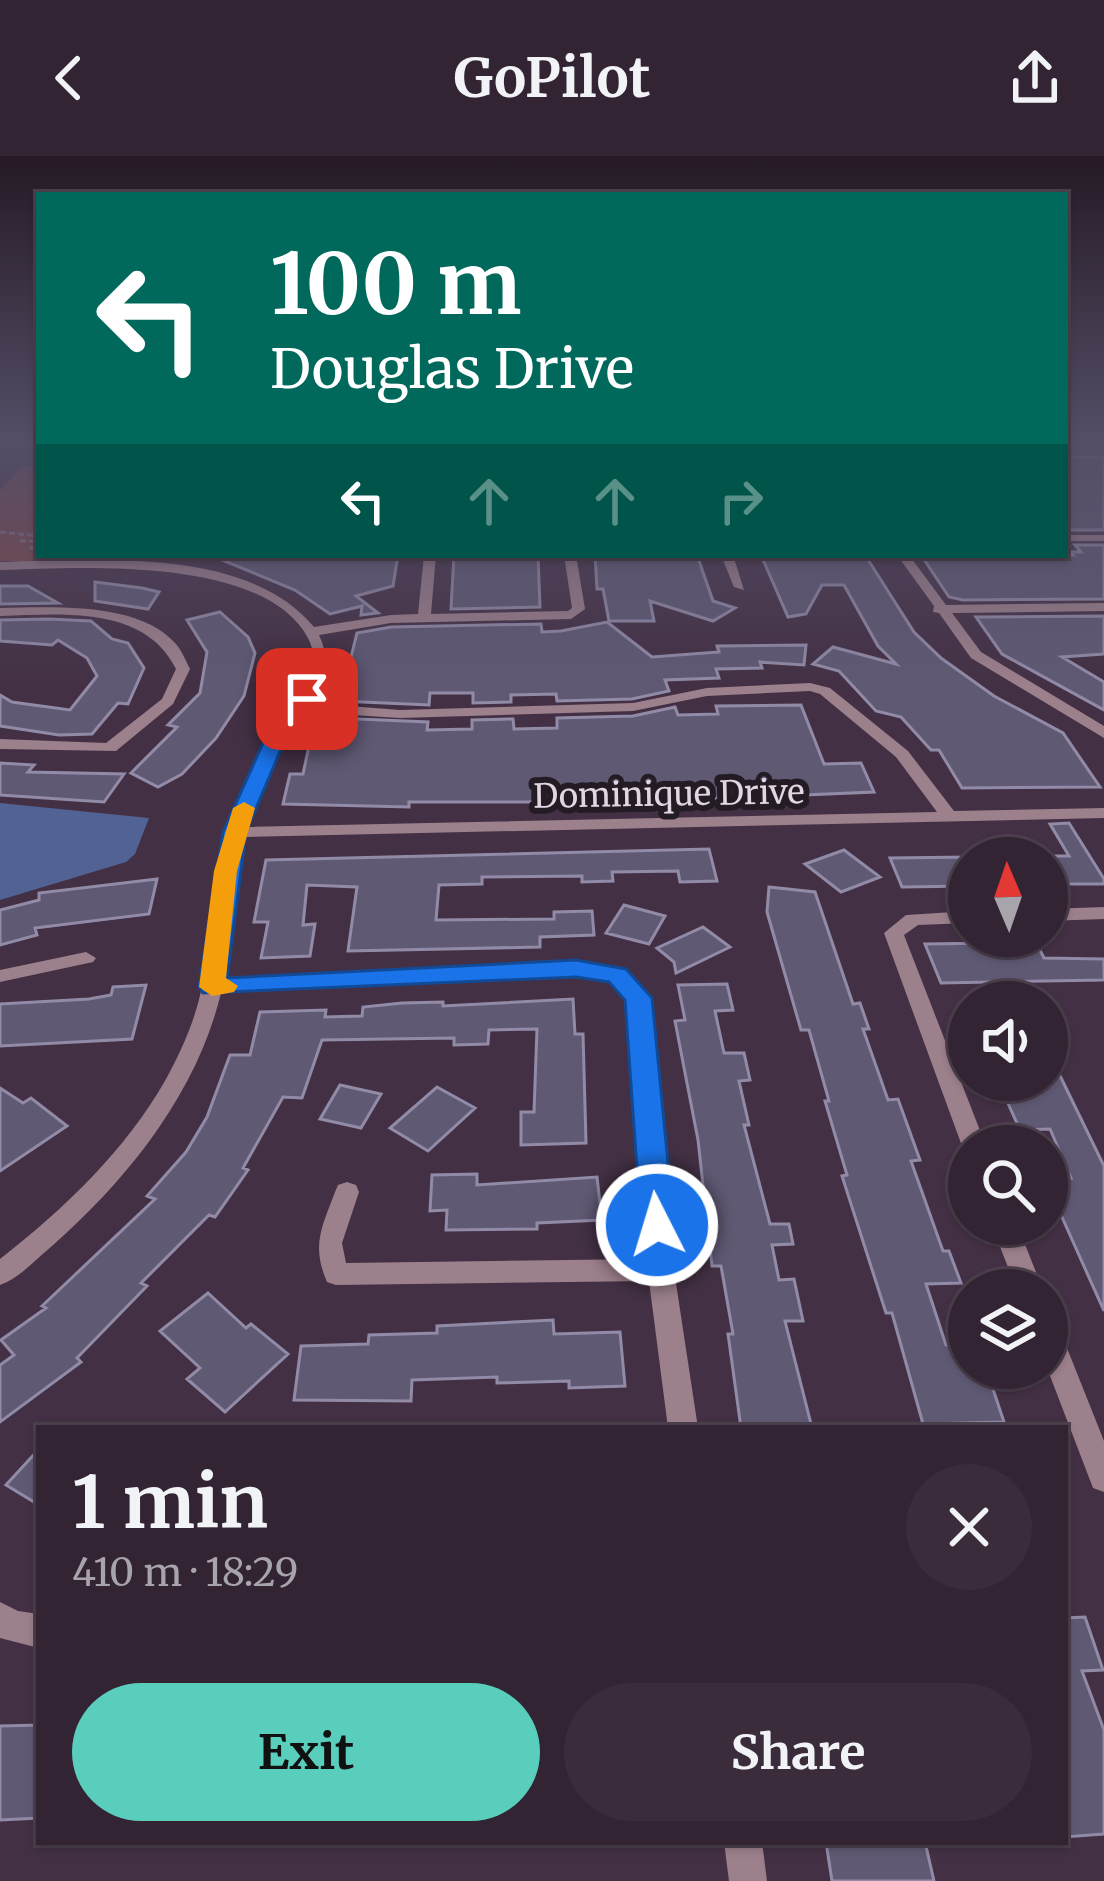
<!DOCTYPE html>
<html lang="en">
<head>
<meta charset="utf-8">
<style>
  :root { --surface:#322433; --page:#3a2c3b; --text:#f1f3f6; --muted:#a8a4ac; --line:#4d414e; --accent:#5acebd }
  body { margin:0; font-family:Merriweather,serif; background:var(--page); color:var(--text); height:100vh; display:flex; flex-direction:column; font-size:45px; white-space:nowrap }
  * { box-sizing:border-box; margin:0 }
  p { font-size:39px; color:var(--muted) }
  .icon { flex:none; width:66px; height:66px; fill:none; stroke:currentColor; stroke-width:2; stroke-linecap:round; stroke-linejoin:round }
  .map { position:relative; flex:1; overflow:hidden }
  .drawer { position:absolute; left:36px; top:1269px; width:1032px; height:420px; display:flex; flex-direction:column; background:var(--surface); border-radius:0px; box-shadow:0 3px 9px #0004,0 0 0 3px var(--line) }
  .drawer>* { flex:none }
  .hud { position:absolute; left:36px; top:36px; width:1032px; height:366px; border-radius:0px; box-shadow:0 3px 9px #0004,0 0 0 3px var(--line); background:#00695c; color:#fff; overflow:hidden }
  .needle { width:78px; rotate:358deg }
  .buttons { position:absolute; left:948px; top:681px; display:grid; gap:24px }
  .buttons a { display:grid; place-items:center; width:120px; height:120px; border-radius:50%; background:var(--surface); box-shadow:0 3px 9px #0004,0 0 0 3px var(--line); font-size:60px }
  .pin { position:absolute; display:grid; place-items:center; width:102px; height:102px; color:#fff; margin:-51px; border-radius:24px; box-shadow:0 6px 18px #0006 }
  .me { position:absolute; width:132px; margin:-66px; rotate:355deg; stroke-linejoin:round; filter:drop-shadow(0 0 9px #0008) }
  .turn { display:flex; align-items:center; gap:42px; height:252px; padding:0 36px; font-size:54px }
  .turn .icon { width:156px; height:156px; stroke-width:2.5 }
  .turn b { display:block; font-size:84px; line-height:102px }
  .lanes { display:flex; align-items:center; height:114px; padding:0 36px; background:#0003; justify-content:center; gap:60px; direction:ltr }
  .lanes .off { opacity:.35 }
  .round { display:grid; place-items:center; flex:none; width:126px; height:126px; border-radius:63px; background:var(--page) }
  .overview { display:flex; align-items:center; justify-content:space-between; height:204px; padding:0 36px }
  h1 { font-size:72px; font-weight:700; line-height:90px }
  .button { display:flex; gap:24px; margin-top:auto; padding:24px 36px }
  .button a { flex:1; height:138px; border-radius:72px; background:var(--accent); color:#111; font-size:48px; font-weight:700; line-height:138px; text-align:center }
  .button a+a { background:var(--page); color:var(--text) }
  header { display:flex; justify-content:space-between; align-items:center; height:156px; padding:0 36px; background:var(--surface); font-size:54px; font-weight:700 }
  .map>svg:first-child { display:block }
  .green { fill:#804646 }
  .water { fill:#516395 }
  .building { fill:#605974; stroke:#928ba8; stroke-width:3 }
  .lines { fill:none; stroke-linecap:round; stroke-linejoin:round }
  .path { stroke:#867687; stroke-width:3; stroke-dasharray:6 3; stroke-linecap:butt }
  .minor { fill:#9c808b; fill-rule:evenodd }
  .route { fill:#1a73e8; stroke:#114b97; stroke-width:3 }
  .slow { fill:#f59e0b }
  .labels { text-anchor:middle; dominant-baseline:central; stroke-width:12; stroke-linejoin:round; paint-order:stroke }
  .street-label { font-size:33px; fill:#e3d6e3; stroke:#241c25 }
</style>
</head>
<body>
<header><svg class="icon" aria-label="back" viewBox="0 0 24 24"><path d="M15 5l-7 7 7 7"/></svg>GoPilot<svg class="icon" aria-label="share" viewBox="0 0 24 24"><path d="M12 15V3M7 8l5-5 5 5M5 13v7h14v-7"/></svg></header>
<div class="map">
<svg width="1104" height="1725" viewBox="0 0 1104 1725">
  <rect width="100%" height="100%" fill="#433044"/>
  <!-- green -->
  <path class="green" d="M39,310v89h108l-5,7 -142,-1v-71l22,-23z"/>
  <!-- water -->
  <path class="water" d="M0,647l149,15 -14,36 -9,8 -126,38z"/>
  <!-- building -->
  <path class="building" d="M1065,301h39v73h-39z
    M1075,389h29v54l-141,1 -14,-3 -28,-42h152l-3,-3h11z
    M210,399h188l-5,31 -37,10 22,17 -17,2 1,-9 -32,8 -35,-24z
    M454,399h84l2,52 -89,2z
    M595,399h102l16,46 22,7 -22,13 -63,-20 4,20h-45l-6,-32h-6z
    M761,399h104l49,77 27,26 53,38 69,37 37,54 -138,1 -23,-38h-8l-30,-33 -25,-6 -37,-40 -26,-7 20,-17 63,17 -18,-18 -34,-61h-22l-16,29 -18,3z
    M95,426l47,6 17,4 -11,17 -53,-8z
    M0,430h28l30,17 -58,1z
    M220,456l28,25 7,16 -11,43 -28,42 -34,36 -24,13 -27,-14 46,-46 -9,-2 32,-32 7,-41 -20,-32z
    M1104,460v38l-42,3 42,25v28l-102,-56 -26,-37z
    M49,463l42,2 21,18 16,4 16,25 -16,36 -10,-1 -26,31 -33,1 -59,-9v-31l12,7 58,8 27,-34 -10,-18 -29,-18 -6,5 -52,-4v-21z
    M607,466l45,35 67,-5 -2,-6 89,-1 -2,20 -44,-3 2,6 -46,1 3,9 -54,2 4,11 -37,8 -75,2 -1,-7 -45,1v7l-38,1v-10h-43l-1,12 -89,-4 17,-68 34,-6 150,-3 1,8 19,-1z
    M801,549l23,59 37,-1 13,29 -166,7 -99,-2 1,5h-201v5l-126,-3 7,-30h13l10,-47 20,-1 2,-8 93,4 -1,8 45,-1v-9l41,-1 1,10 43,-1v-10l76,-2 42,-9 3,8 40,-1 -2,-8z
    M0,607l34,2 -6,7 96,2 -20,28 -104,-7z
    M1069,667l35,56v5h-57v-28h22l-19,-32z
    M709,693l8,32 -37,1 -2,-11 -66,1 1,9 -31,1v-6l-100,1v7l-43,1 -3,35 118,-1v-7l38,-1 2,24 -54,2v10l-192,4 9,-64 -50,-2 -4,40 12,-1 -5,32 -49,2 7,-36h-14l12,-62z
    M844,694l36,27 -39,15 -36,-28z
    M969,701v29l-67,1 -12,-29z
    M157,723l-8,35 -114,14 2,7 -37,10v-35l39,-10v-7z
    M769,731l46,5 38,112 7,-1 9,26h-6l25,71 10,-1 22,61 -9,1 32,90h6l12,32 -35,1 20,61 23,-1v24h17l18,54 -81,2 -31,-111h-6l-44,-137 5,-1 -22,-74h4l-20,-71h-8l-34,-118z
    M624,749l41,11 -16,28 -43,-11z
    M703,771l27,20 -54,26 -2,-11 -17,-14z
    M998,787l3,6 38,-1 5,10 60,1v21l-163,3 -16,-39z
    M727,828l6,26 -18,1 9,42h20l6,27 -11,1 10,44h-5l26,99h19l4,20 -21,1 7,35 15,-1 9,42h-18l27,107h-71l-13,-94h5l-12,-68h-9l-14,-126 -23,-119 10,-1 -7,-35z
    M146,829l-14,54 -132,7v-42l89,-5 22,-4 2,-8z
    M573,843l2,35h8l3,109 -65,2v-33h13l3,-83 -48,1 -1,14 -34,1v-7l-132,2 -20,58 -19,-1 -40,71 5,2 -33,47 -6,-2 -68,68 6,3 -70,72 4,4 -81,60v-57l14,-10 -13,-15 45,-32 -4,-2 113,-107 -8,-3 39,-44 21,-35 23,-62h20l10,-43 66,-2 -1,7 37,-1 1,-9 39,-4 41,-1v4z
    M1047,893l57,117v145l-47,-105 -10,1v-29h24l-21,-49 -30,1 -22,-49 49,-1z
    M340,929l41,9 -20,34 -41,-9z
    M437,931l38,21 -47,43 -38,-23z
    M0,932l23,15 8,-5 36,28 -67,45z
    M477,1018v11l120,-8 5,43 -65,3v6l-91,1 1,-20 -17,1 2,-36z
    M208,1137l38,35 5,-4 37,30 -63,58 -38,-33 13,-11 -40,-37z
    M553,1164l1,14 66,-2 5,54 -56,2v-7l-72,2v-6l-85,3 -1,21 -117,-1 7,-54 67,-2 1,-9 68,-2v-7z
    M39,1293v56l-33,-20z
    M1085,1461l18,53 -21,1 22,59v104l-39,3v-219z
    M39,1569v93l-39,2v-94z
    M826,1686h99l9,39h-102z"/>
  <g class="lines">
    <!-- path -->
    <path class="path" d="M0,376l39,4
      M20,385h13l-2,7h4"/>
    <!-- minor -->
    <path class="minor" d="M1065,379h39v6h-39z
      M424,399h12l-5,59 137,-3 4,-3 -8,-53h12l9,54 -14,10 -180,4 -72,12c12,25 6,45 -9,68l90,7 233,-7 74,-15 103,-5 20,5 78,63 46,60 150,-3v10l-862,19 -19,143 353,-17 48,7 22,22 28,278 24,158h-30l-19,-147 -313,4 -9,-3c-16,-37 -5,-55 8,-90l3,-7 9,-3 9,3 3,7 -17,51 4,20 301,-4 -18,-260 -18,-18 -35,-6 -355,18c-24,100 -93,186 -169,253 -16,13 -32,32 -52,39v-26c64,-50 126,-109 166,-180 16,-29 30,-61 36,-93 12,-60 10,-122 33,-178 9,-23 18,-46 31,-66 19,-29 62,-66 42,-104 -45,-83 -228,-70 -308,-68v-8c94,-2 248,-16 314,65l77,-12 27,-1zM810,535l10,3 76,63 41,55 -692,15 27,-67 32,-48 96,6 233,-7 74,-15z
      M721,399h12l11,35 -10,-3z
      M897,399h12l37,50 158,-2v8l-152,2 29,39 123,74v12l-133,-80 -32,-45 -6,-1 1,-6z
      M0,452c52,-1 139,-7 176,36 6,7 10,17 14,25l-17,35 -57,47 -116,-2v-10l106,4 56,-44 14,-30c-31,-64 -115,-55 -176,-53z
      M1104,751v12l-57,2v-12z
      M969,755v12l-51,2 -14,10 82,211h-17v7l-7,-7 -78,-213 22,-18z
      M86,796l10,6 -3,4 -93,20v-12z
      M991,1068h26l26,66h-26z
      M1047,1165l10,4 4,8 43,108v51l-11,-4 -46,-120z
      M0,1446l18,9 21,3v34l-39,-10z
      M724,1686h38l5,39h-38z"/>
  </g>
  <!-- sky -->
  <linearGradient id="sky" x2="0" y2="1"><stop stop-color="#251a25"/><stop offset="0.54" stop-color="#554e67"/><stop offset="1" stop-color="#554e67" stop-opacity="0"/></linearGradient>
  <rect width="1104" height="530" fill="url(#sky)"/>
  <!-- route -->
  <path class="route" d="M300,539l16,4 -32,43 -38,90 -19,146 349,-18 50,9 26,29 22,227 -5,9 -12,4 -11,-4 -5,-9 -16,-225 -16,-18 -33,-5 -373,16 -4,-6 24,-155 41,-91z"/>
  <!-- slow -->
  <path class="slow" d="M244,646l11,6 -18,63 -11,107 12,8 -4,6 -22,4 -13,-9 15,-116 19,-63z"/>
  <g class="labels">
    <!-- street labels -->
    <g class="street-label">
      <text transform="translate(669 638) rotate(-1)">Dominique Drive</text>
    </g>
  </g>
</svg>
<div class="buttons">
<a><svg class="needle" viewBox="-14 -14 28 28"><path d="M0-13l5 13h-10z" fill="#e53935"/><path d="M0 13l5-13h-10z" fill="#a8a4ac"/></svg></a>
<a><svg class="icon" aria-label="sound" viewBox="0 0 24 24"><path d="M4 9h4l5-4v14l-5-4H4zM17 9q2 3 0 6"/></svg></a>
<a><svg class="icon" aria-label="search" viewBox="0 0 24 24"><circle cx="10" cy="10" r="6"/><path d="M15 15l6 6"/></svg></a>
<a><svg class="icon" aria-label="layers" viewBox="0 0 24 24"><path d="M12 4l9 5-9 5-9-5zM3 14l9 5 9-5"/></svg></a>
</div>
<div class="pin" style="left:307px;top:543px;background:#d93025"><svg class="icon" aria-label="arrive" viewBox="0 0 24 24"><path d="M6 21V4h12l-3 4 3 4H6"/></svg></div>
<svg class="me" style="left:657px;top:1069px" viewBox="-20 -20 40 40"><circle r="17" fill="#1a73e8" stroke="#fff" stroke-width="3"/><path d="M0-11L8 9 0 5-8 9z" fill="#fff"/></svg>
<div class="hud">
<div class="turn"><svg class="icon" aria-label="left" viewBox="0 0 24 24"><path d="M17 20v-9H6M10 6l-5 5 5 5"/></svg><div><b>100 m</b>Douglas Drive</div></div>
<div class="lanes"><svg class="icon" aria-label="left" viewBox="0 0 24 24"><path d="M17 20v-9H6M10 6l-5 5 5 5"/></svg><svg class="icon off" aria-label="ahead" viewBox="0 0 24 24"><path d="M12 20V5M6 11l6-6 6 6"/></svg><svg class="icon off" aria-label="ahead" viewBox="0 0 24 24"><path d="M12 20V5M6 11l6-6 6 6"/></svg><svg class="icon off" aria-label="right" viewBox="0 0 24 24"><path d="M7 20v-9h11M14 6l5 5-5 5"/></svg></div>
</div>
<section class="drawer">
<div class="overview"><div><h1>1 min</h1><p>410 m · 18:29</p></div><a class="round"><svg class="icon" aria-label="close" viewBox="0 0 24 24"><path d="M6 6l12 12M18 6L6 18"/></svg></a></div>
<div class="button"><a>Exit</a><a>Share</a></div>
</section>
</div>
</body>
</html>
